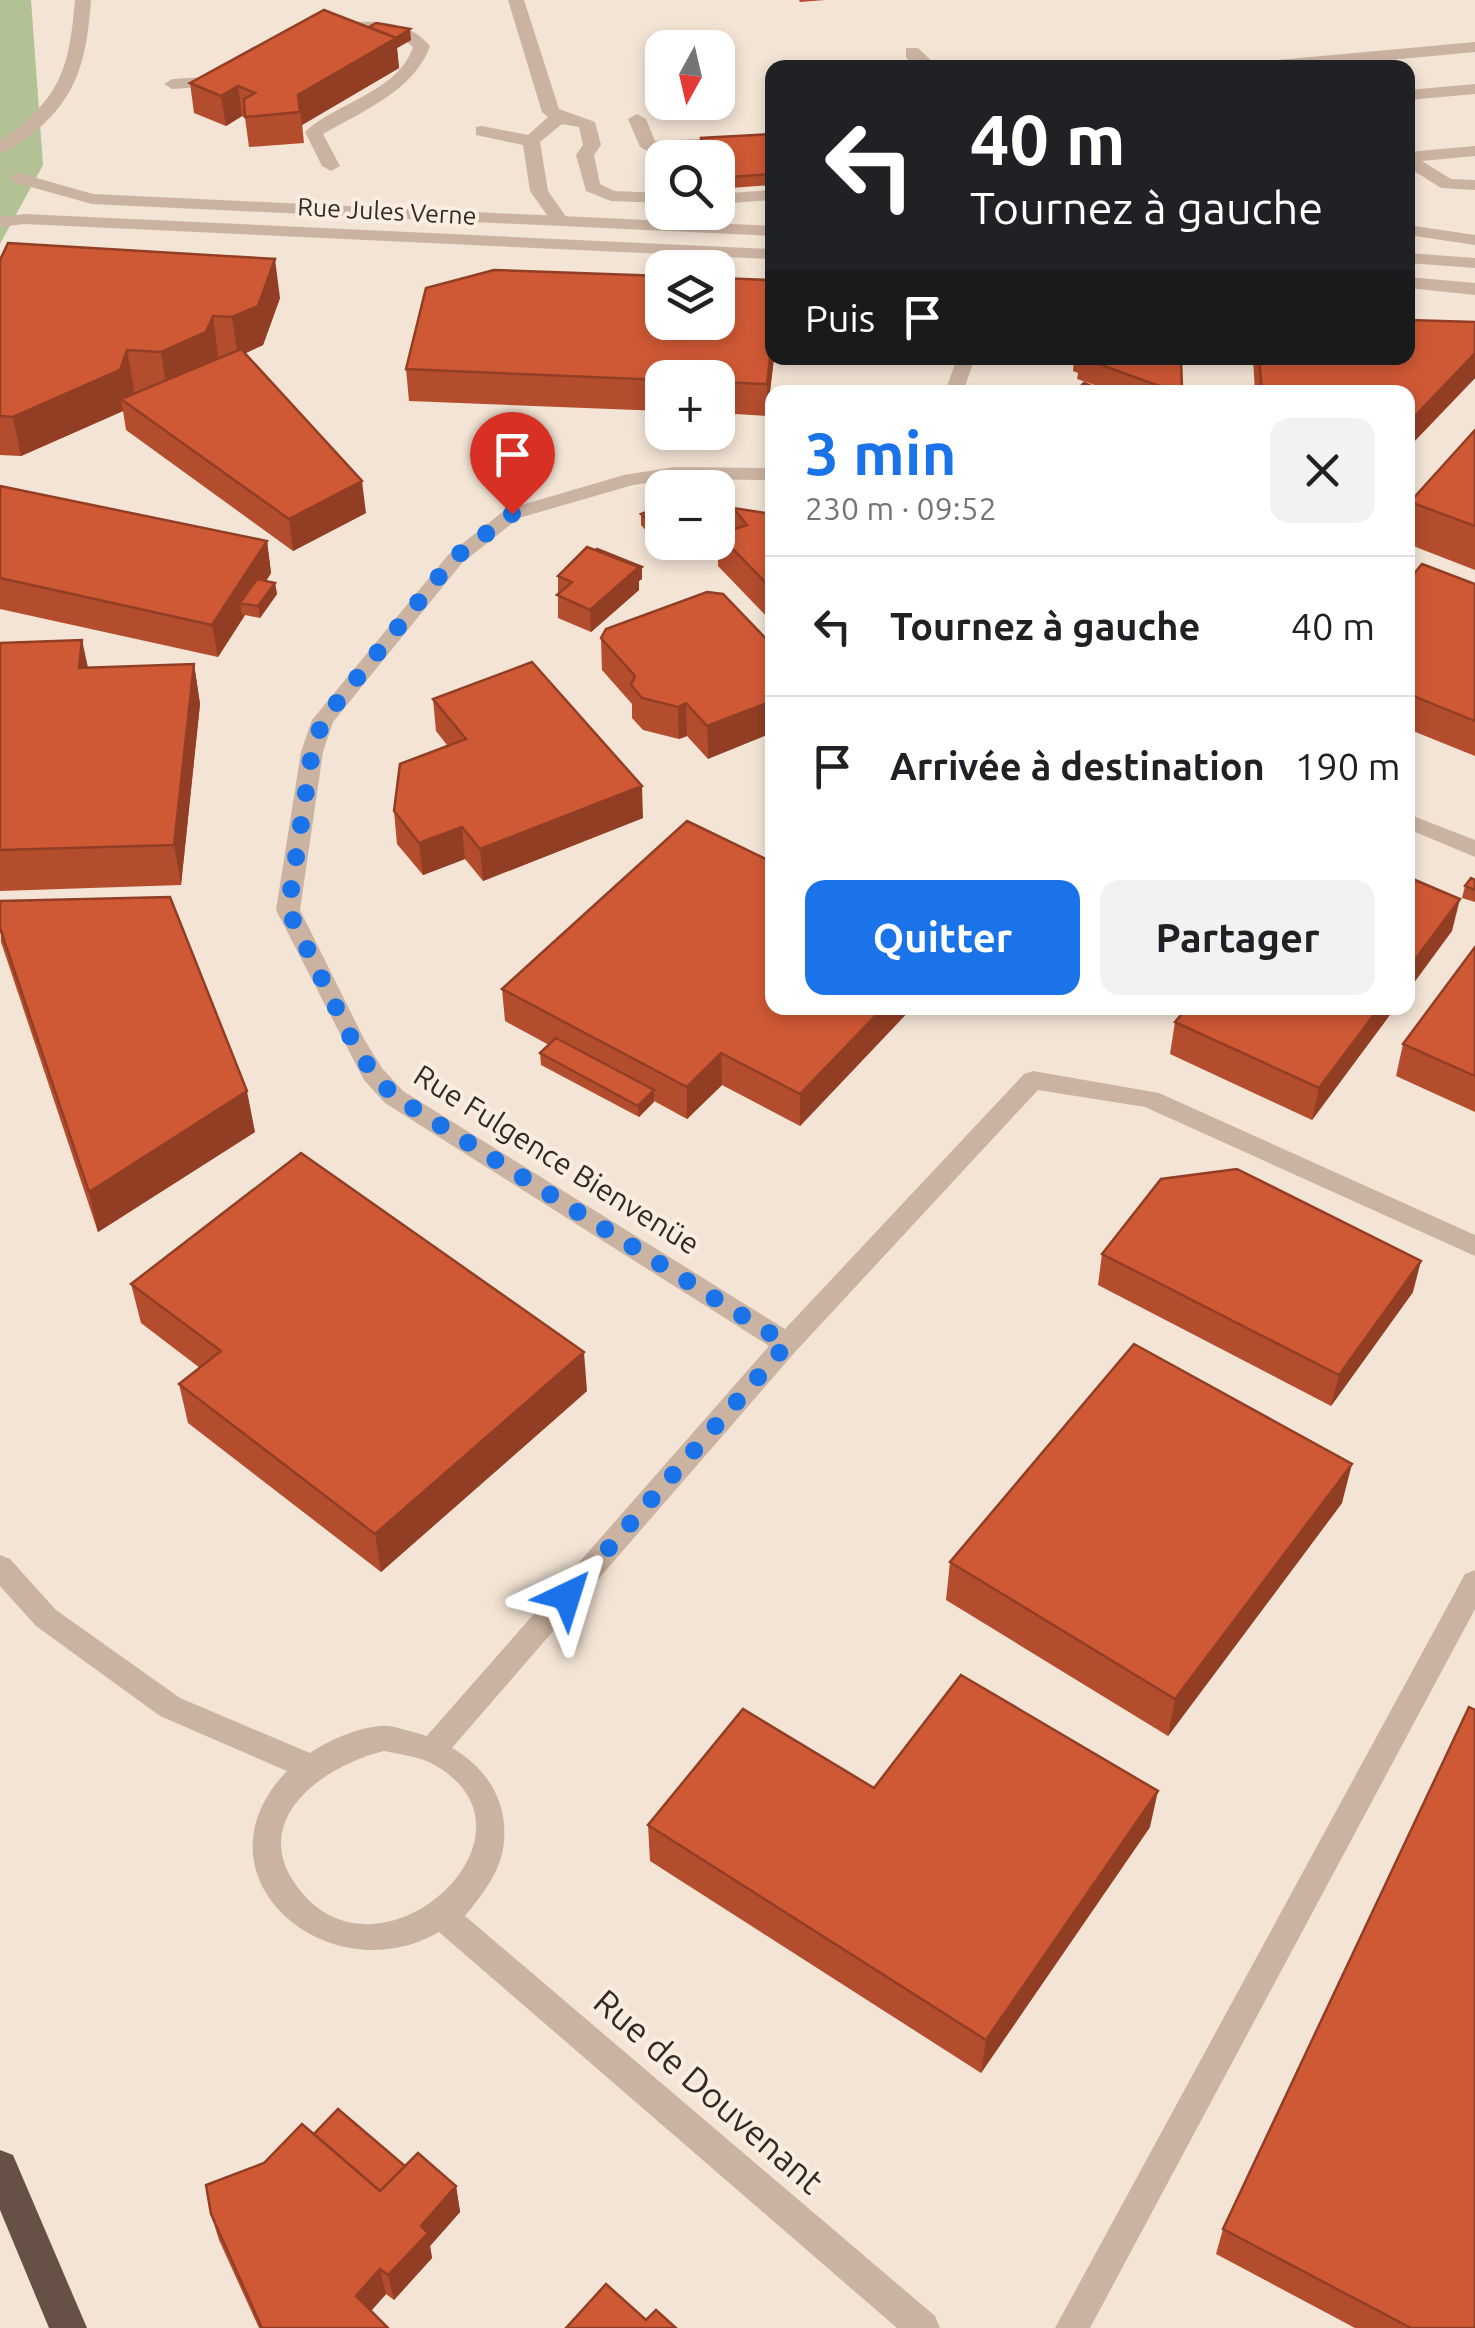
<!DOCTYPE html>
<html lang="fr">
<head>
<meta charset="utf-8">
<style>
  :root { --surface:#fff; --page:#f2f2f2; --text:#202124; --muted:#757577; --line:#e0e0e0; --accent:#1a73e8 }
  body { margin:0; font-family:Ubuntu,sans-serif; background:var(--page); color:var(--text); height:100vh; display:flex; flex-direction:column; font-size:38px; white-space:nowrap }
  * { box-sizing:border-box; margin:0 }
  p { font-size:32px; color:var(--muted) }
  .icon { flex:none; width:55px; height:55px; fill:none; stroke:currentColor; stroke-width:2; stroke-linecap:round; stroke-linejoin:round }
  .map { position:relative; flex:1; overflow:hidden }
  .side { position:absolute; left:765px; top:385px; width:650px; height:630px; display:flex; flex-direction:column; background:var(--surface); border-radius:20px; box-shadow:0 5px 15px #0003 }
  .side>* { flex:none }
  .guide { position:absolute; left:765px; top:60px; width:650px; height:305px; border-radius:20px; box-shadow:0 5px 15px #0003; background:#202124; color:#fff; overflow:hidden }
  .needle { width:65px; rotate:188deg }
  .fabs { position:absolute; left:645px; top:30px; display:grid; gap:20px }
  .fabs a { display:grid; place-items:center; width:90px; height:90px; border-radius:20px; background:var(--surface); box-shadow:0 5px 15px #0003; font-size:50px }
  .pin { position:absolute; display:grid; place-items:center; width:85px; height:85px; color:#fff; margin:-102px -42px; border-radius:50% 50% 50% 0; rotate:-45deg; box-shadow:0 0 10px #0007 }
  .pin .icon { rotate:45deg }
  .me { position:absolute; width:110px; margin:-55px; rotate:41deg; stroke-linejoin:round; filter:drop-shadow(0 0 8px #0008) }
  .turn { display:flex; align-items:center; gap:35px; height:210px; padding:0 40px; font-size:45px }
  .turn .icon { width:130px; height:130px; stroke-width:2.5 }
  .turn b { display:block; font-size:70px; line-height:85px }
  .then { display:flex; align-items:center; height:95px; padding:0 40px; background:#0003; gap:20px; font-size:38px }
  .round { display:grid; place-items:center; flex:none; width:105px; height:105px; border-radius:20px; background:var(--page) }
  .summary { display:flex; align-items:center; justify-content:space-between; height:170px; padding:0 40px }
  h1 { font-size:60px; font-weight:600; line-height:75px; color:var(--accent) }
  .cta { display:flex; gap:20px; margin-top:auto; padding:20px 40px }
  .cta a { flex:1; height:115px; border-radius:20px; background:var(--accent); color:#fff; font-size:40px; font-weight:600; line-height:115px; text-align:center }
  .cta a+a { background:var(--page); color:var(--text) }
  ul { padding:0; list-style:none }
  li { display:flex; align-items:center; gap:30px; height:140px; padding:0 40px; border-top:2px solid var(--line) }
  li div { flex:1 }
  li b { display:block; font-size:38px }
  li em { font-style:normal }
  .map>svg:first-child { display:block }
  .green { fill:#b3c294 }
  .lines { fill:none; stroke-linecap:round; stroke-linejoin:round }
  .service { fill:#cbb3a1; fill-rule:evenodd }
  .minor { fill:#cbb3a1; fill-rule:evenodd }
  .tertiary { fill:#cbb3a1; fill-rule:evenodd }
  .trunk { fill:#675147; fill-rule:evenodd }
  .wall { fill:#b34d2e }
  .shaded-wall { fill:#923e25 }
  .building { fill:#d05935; stroke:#923e25; stroke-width:2.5 }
  .route { stroke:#1a73e8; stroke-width:18; stroke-dasharray:0 32.4 }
  .labels { text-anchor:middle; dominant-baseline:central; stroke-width:8; stroke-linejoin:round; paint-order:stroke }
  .far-street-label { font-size:25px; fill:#342924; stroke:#faeee1 }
  .street-label { font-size:30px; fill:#342924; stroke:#faeee1 }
  .near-street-label { font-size:35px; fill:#342924; stroke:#faeee1 }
</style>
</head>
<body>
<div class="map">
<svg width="1475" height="2328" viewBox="0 0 1475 2328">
  <rect width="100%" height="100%" fill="#f3e4d5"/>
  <!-- green -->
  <path class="green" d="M0,0h31l12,165 -43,79z"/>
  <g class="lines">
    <!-- service -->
    <path class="service" d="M508,0h16l35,109 36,13 6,23 -7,10 6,29 14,7 48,2v10l-51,-2 -25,-10 -10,-36 7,-10 -4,-18 -17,-3 -22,18 8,49 21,30 -15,4 -24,-34 -7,-46 -47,-10v-8l6,-1 46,9 20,-18 -6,-5z
      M344,23c31,-3 65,-2 86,23 -15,44 -69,66 -107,88l17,32 -9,5 -9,-5 -17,-34c32,-30 93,-40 108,-85 -31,-27 -67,-3 -87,-17z
      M1475,42v10l-170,16h-68l8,-5z
      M906,48h12l21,20h-21l-12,-10z
      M223,76l6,1v8l-57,4 -8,-5 8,-5z
      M1475,84v10l-67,6v-10z
      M637,114l9,5 9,22 117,-6v10l-123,7 -9,-5 -12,-28z
      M1475,146v10l-53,5 29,18 24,1v10l-34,-2 -33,-21v-15z
      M772,190v10l-54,4v-10z
      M1408,225l67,10v10l-67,-10z
      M1475,1570v39l-385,719h-35l410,-754z"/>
    <!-- minor -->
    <path class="minor" d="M957,358h18l-12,34h-18z
      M675,467l97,1v12l-97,-1 -42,6 -114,33 -57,45 -129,159 -10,30 -23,158 64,129 18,29 21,23 382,238 239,-255 9,-3 126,22 316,142v21l-330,-149 -107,-17 -242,261 -351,405 -10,4 -10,-4 -5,-9 5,-9 344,-392 -384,-243 -21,-23 -88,-170 25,-158 11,-32 136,-165 57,-45 119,-35z
      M1408,814l67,26v17l-67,-28z"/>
    <!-- tertiary -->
    <path class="tertiary" d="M75,0h16c-4,55 -12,97 -58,133 -10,8 -21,17 -33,21v-13c60,-42 69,-70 75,-141z
      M19,173l74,21 679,32v10l-680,-32 -79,-22 -3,-4z
      M24,214l748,35v10l-748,-35 -24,3v-10z
      M1408,253l67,5v10l-67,-5z
      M1408,277l67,6v12l-67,-7z
      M0,1555l10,4 46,51 124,88 130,55c19,-13 49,-26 72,-27 10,-1 22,4 31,6 51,13 96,51 91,109 -2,29 -21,53 -39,75l470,400 5,12h-43l-458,-396c-110,64 -253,-56 -152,-161l-127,-55 -124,-90 -36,-40zM384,1751c14,3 32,5 45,11 130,66 -41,228 -125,133 -62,-69 14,-128 80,-144z"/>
    <!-- trunk -->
    <path class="trunk" d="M0,2150l13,5 74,173h-38l-49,-118z"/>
  </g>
  <!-- wall -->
  <path class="wall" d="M799,0h26l-25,2z
    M369,27l42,13 -14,8 2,20 -97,57 2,18 -55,4 -4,-29 -3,-2 -16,10 -32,-13 -4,-30z
    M772,134v51l-54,4v-31h-15l-2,-20z
    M0,260l280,38 -17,47 -18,8 121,160 -73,38 -167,-121 -3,-19 -102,45 -21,-1z
    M1475,322v56l-67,70v-56h-153l-2,-34h155z
    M774,358l-7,58 -49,-3v-35h-56v33l-253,-10 -3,-32z
    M1074,358h107v34h-66l-38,-13 1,-6 -5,-2z
    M1475,430v140l-67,-26v-31l2,-11z
    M0,486l267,55 4,32 -5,8 9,2 2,11 -17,24 -15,-3 -27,42 -218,-48z
    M733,508l39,6v108l-54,-56v-32l15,-5z
    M662,510v23l-10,4 -11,-12v-11z
    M558,576l84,3 -3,2v9l-48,42 -33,-14z
    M1408,581l67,3v172l-67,-27z
    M707,592l1,167 -21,-23 -8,3 -36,-9 -11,-12v-14l-30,-34 -1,-32z
    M0,643l88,24 106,-3 6,40 -19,181 -181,6z
    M433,699l210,119 -160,63 -18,-22 -42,16 -26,-31 -3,-33 42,-60 11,-6 -11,-14z
    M1475,880v22l-13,-4 3,-12z
    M0,901l255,231 -157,100 -97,-290z
    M1475,947v165l-79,-36 7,-32z
    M502,989l270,19h140l-112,118 -78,-41 -35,34 -33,-18 -15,16 -98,-52 -1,-12 9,-8 -44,-24z
    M1395,1008l-83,112 -142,-66 5,-32z
    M1102,1254l311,38 -82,114 -233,-121z
    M131,1284l456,107 -206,181 -193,-149 -9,-39 21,-16 -59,-45z
    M1342,1503l-174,233 -222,-136 4,-38z
    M648,1825l502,2 -169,246 -331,-212z
    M314,2134l91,32 51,20 4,26 -30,34 2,12 -38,42 -8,-6 -15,17 17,17h-129l-40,-88 -8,-26 53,-51z
    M1223,2229l252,99h-120l-139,-74z"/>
  <!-- shaded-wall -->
  <path class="shaded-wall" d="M410,29l1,11 -14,8 2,20 -97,57 2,18 -6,-48z
    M238,86l4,30 -16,10 -5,-30z
    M275,259l5,39 -17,47 -25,12 -6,-40z
    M213,316l5,39 -6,17 -45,19 -6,-39z
    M772,340v18h2l-7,58v-32z
    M127,350l7,39 -5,16 -8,-6 2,12 -102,45 -8,-39z
    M1475,353v25l-67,70 6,-31z
    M362,481l4,32 -73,38 -4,-32z
    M662,522v11l-10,4v-12z
    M267,541l4,32 -20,32 -11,-2 2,11 3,1 -27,42 -6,-32z
    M639,567h3v12l-3,2v9l-48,42 -1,-22z
    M275,583l2,11 -17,24 -2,-12z
    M82,640l9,41 -12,-13z
    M194,664l6,40 -19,181 -7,-40z
    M772,701v32l-64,26 -1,-33z
    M686,703l1,33 -8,3 -1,-32z
    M642,786l1,32 -160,63 -3,-32z
    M462,827l3,32 -42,16 -4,-32z
    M1460,899l-8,32 -44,60v-22z
    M883,1008h29l-112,118v-32z
    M1379,1008h16l-83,112 7,-32z
    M721,1053l1,32 -35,34v-32z
    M654,1090v12l-15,15 -1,-11z
    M247,1091l8,41 -157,100 -9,-40z
    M1421,1261l-8,31 -82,114 8,-31z
    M584,1352l3,39 -206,181 -6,-38z
    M1352,1464l-10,39 -174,233 7,-37z
    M1158,1791l-8,36 -169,246 5,-33z
    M456,2186l4,26 -30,34 2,12 -38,42 -6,-25 33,-49z
    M380,2269l6,25 -24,27 -6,-25z"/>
  <!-- building -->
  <path class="building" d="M324,10l72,28 -98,57 2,17 -55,5 -1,-18 11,-6 -17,-7 -17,10 -31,-13z
    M376,23l34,6 -14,9 -27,-11z
    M772,134v40l-54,4v-20h-13l-4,-20z
    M8,243l267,16 -17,47 -26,11 -19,-1 -7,16 -45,20 -34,-2 -7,20 -107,47 -13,-1v-156z
    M494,270l168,6v46h56v-44l54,2v60l-5,44 -49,-2v-4h-56v2l-256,-11 20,-81z
    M1408,320l67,2v31l-61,64h-6v-25h-146l-3,-34h149z
    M241,349l121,132 -73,38 -168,-120z
    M1082,358h99l1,31 -9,2z
    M1084,383l22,9h-31z
    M1475,430v96l-65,-24z
    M0,486l267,55 -55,84 -212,-47z
    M660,507l2,3v12l-10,3 -11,-11z
    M733,508l39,6v75l-54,-55 29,-9z
    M587,547l52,20 -49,43 -33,-15 15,-13 -14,-6z
    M597,549l45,18 -3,3v-3l-43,-17z
    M1422,564l53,20v137l-67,-27v-113z
    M257,579l18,4 -17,23 -18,-3z
    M707,592l16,2 49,51v56l-65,25 -21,-23 -8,4 -36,-9 -11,-13 4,-9 -34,-38 5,-9z
    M82,640l-3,28 115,-4 -20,181 -174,5v-207z
    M532,662l110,124 -162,63 -18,-22 -43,16 -25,-32 6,-47 66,-25 -33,-40z
    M687,821l85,41v146h111l-83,86 -79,-41 -34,34 -185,-98z
    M1408,877l52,22 -52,70z
    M1471,878l4,2v10l-10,-4z
    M170,897l77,194 -158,101 -89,-264v-27z
    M1475,947v129l-72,-32z
    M1187,1008h192l-60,80 -144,-66z
    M556,1038l98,52 -16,16 -98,-53z
    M301,1153l283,199 -209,182 -196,-150 42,-33 -90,-67z
    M1237,1169l184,92 -82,114 -237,-121 59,-75z
    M1134,1344l218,120 -177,235 -225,-137z
    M961,1675l197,116 -172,249 -338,-215 95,-116 131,79z
    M1469,1707l6,3v618h-64l-188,-99z
    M338,2109l67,57 -25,25 -66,-57z
    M302,2124l78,67 38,-38 38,33 -35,40 7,7 -40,42 -8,-6 -24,27 32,32h-126l-51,-114 -5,-29 58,-22z
    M606,2284l40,36 10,-10 20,18h-110z"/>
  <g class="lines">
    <!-- route -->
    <path class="route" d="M512,514l-58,44 -131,162 -11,32 -24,158 65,132 20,32 21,22 393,248 -220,252"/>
  </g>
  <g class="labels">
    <!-- far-street labels -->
    <g class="far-street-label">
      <text transform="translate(387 211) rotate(3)">Rue Jules Verne</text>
    </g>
    <!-- street labels -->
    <g class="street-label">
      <text transform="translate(557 1159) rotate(32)">Rue Fulgence Bienvenüe</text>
    </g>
    <!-- near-street labels -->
    <g class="near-street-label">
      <text transform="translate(709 2091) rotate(41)">Rue de Douvenant</text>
    </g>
  </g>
</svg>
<div class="fabs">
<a><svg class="needle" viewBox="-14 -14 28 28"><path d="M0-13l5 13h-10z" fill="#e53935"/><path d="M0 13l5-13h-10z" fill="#757577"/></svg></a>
<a><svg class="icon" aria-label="search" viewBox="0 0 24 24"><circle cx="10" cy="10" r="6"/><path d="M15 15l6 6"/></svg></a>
<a><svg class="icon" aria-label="layers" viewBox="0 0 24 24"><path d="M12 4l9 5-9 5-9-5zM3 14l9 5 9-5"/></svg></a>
<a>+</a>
<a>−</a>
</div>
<div class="pin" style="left:512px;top:514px;background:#d93025"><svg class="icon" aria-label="arrive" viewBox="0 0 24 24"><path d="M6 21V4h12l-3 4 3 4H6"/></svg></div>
<svg class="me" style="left:567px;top:1596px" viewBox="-20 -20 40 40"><path d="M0-17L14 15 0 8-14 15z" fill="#1a73e8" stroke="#fff" stroke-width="4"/></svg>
<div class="guide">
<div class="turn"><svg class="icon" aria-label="left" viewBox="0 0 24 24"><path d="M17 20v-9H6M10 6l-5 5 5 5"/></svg><div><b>40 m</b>Tournez à gauche</div></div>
<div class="then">Puis<svg class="icon" aria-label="arrive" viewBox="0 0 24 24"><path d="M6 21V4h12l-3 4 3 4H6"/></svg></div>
</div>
<section class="side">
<div class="summary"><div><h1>3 min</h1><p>230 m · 09:52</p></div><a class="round"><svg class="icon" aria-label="close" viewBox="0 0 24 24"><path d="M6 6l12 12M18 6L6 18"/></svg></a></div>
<ul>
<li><svg class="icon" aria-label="left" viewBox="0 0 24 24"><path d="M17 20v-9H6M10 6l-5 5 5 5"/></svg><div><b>Tournez à gauche</b></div><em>40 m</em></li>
<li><svg class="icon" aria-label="arrive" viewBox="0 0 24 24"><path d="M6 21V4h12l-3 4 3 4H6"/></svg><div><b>Arrivée à destination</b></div><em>190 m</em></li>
</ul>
<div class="cta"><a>Quitter</a><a>Partager</a></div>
</section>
</div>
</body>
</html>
